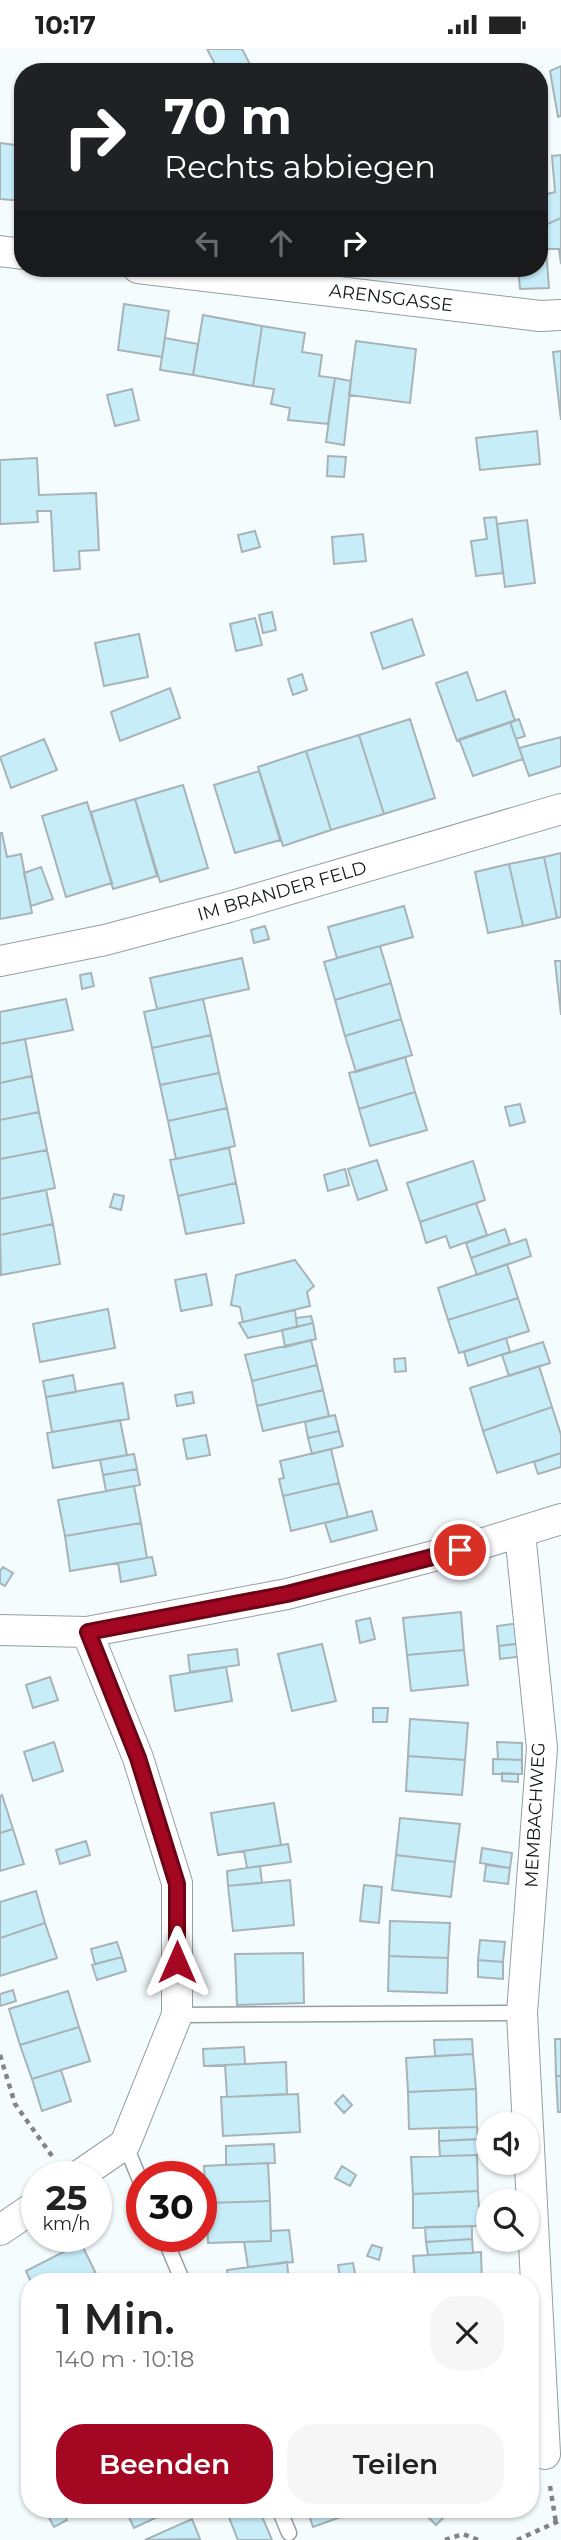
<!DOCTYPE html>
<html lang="de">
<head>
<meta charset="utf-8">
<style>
  :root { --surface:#fff; --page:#f6f6f6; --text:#222; --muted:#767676; --accent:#a30721 }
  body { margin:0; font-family:Montserrat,sans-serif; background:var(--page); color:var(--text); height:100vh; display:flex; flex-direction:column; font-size:26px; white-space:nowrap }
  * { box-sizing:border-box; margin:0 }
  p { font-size:23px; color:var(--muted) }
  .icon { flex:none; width:38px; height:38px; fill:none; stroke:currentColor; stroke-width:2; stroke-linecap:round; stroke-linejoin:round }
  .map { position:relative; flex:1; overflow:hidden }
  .drawer { position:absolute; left:21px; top:2224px; width:518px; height:245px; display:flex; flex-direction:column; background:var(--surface); border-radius:28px; box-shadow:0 2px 5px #0004 }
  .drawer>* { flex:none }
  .banner { position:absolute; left:14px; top:14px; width:534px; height:214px; border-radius:28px; box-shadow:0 2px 5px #0004; background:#202124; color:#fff; overflow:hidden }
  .fabs { position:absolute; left:476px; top:2063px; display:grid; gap:14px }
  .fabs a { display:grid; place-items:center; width:63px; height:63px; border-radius:50%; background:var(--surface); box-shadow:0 2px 5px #0004; font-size:35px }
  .speed { position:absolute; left:21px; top:2112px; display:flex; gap:14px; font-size:35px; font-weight:700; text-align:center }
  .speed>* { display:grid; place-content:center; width:91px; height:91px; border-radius:50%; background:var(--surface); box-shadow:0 2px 5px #0004; line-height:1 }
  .speed small { font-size:18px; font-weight:400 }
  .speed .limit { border:10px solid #d22; background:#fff; color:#111 }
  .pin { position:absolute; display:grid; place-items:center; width:60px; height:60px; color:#fff; margin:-30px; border:4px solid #fff; border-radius:50%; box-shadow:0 2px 7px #0007 }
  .me { position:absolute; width:77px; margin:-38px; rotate:0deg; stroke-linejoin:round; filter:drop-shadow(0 0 5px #0008) }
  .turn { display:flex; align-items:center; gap:24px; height:147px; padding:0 35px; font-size:32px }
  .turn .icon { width:91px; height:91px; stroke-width:2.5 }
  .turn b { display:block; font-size:49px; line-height:60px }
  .lanes { display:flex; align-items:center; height:66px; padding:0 35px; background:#0003; justify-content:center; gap:35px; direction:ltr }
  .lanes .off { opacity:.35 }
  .round { display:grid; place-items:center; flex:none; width:74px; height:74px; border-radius:28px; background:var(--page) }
  .headline { display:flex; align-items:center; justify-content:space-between; height:119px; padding:0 35px }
  h1 { font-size:42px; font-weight:600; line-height:52px }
  .cta { display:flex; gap:14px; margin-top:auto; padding:14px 35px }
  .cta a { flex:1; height:80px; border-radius:28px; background:var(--accent); color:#fff; font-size:28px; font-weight:600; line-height:80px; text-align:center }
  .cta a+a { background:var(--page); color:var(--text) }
  .status { display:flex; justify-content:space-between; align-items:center; height:49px; padding:0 35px; background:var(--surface); direction:ltr }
  .status svg { height:19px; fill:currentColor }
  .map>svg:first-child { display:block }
  .building { fill:#c7edf9; stroke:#a7b3b6; stroke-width:2 }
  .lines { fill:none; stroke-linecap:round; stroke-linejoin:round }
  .service-casing { stroke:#949fa3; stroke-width:17 }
  .minor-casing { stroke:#949fa3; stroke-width:32 }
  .path { stroke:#7f8486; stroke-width:4.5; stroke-dasharray:5 5; stroke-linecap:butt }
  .service { stroke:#fff; stroke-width:14 }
  .minor { stroke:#fff; stroke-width:30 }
  .route-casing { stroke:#6a0515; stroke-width:18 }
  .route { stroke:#a30721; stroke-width:12 }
  .labels { text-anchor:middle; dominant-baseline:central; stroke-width:5; stroke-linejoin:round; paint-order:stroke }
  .street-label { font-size:18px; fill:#131718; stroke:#fff }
</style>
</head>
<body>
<div class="status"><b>10:17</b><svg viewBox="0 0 49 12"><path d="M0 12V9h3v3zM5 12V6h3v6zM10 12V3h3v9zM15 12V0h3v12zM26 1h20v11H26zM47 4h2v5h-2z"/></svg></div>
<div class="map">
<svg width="561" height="2491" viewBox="0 0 561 2491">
  <rect width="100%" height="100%" fill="#f5fcfe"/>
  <!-- building -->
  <path class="building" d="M207,0h35l12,23h-35z
    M561,17v50l-3,1 -8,-46z
    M0,94l23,3v55l-23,-2z
    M561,106v63l-22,10v-32l16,-4 -3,-36z
    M561,169v46l-2,-15h-13l3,39 -29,1 -2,-21h21v-40z
    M124,255l45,7 -7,46 -44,-7z
    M203,266l59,11 -9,60 -60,-11z
    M262,277l43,7 -3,19 20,3 -3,21 16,2 -7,46 -40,-4 2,-12 -19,-4 3,-15 -21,-3z
    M165,289l33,6 -5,31 -33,-5z
    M356,292l60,8 -6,54 -61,-8z
    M561,302v69l-8,-68z
    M335,329l16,3 -7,64 -18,-3z
    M132,340l7,31 -24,6 -8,-31z
    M537,382l3,33 -60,6 -4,-32z
    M328,407l18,1 -2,20 -17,-1z
    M37,409l2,37 57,-2 3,57 -20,1 1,18 -26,2 -3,-60h-14l1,11 -38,2v-64z
    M496,468l7,56 -27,3 -5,-35 16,-2 -3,-21z
    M527,471l8,63 -30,4 -8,-63z
    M255,482l5,16 -18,5 -4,-17z
    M363,485l3,27 -32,3 -2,-27z
    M272,563l4,18 -13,3 -4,-18z
    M255,569l7,27 -26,6 -6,-27z
    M412,570l12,36 -41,14 -12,-36z
    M139,585l9,43 -44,9 -9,-43z
    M467,623l10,29 28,-10 10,30 -58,20 -21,-58z
    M302,625l5,16 -14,5 -5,-16z
    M170,639l10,30 -60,23 -9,-29z
    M410,670l25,79 -51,16 -25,-79z
    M519,670l6,17 -9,3 -6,-17z
    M510,673l13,37 -50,17 -14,-37z
    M359,686l25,79 -53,16 -25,-79z
    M561,688v29l-32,10 -10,-28z
    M44,690l13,31 -46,18 -11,-31z
    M306,702l25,79 -48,16 -25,-79z
    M259,722l21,69 -45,13 -21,-68z
    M183,736l25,83 -48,14 -25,-83z
    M135,750l22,77 -44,13 -22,-77z
    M87,753l25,81 -46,14 -24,-81z
    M0,784h2l5,24 14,-3 11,59 -32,6z
    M561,804v64l-4,1 -13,-61z
    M544,808l13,61 -34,8 -14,-62z
    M509,815l14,62 -35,7 -13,-61z
    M41,818l12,32 -22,7 -7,-33z
    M404,857l9,31 -76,21 -9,-31z
    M265,877l4,13 -15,4 -3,-13z
    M380,897l11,37 -56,17 -11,-38z
    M242,909l7,31 -92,20 -7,-31z
    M555,912h6v54z
    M91,924l3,13 -12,3 -2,-14z
    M391,934l10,36 -56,17 -10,-36z
    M66,950l7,31 -73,14v-32z
    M203,950l8,36 -59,13 -8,-36z
    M401,970l11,36 -56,17 -11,-36z
    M211,986l8,38 -59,12 -8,-37z
    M25,990l7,37 -32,7v-39z
    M405,1008l10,35 -56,17 -10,-36z
    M219,1024l8,35 -59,13 -8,-36z
    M32,1027l7,36 -39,8v-37z
    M415,1043l12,38 -57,16 -11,-37z
    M520,1055l5,18 -15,4 -5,-19z
    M227,1059l8,38 -59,13 -8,-38z
    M39,1063l8,38 -47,9v-39z
    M229,1099l7,35 -58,13 -8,-36z
    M47,1101l8,38 -55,11v-40z
    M377,1111l10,30 -29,10 -10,-31z
    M473,1112l12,39 -65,22 -13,-39z
    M345,1120l4,16 -21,6 -4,-16z
    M236,1134l8,40 -58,11 -8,-38z
    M46,1141l7,34 -53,11v-36z
    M114,1145l10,2 -3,14 -11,-3z
    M476,1154l11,32 -37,13 -4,-12 -20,7 -6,-21z
    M53,1175l7,40 -59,11 -1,-40z
    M505,1180l5,15 -39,14 -5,-15z
    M526,1190l5,17 -54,19 -6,-17z
    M295,1211l19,26 -7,6 3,14 -67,16 -3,-15 -9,-2 5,-30z
    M507,1215l11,34 -70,22 -10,-32z
    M206,1225l6,31 -31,6 -6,-31z
    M518,1249l11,33 -70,22 -11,-33z
    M108,1260l7,39 -75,14 -7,-38z
    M295,1261l2,17 -49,11 -9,-15z
    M311,1267l2,7 -16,4 -1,-9z
    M313,1274l3,16 -31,8 -3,-17z
    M506,1289l4,14 -42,14 -4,-14z
    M311,1291l6,25 -65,16 -7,-26z
    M543,1293l7,21 -41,13 -7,-21z
    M405,1309l1,13 -11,1 -1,-13z
    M317,1316l6,25 -66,16 -5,-25z
    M539,1317l13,41 -69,24 -13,-43z
    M73,1326l3,17 -30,5 -3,-16z
    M123,1334l6,36 -77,13 -6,-35z
    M323,1341l6,26 -66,15 -6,-25z
    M192,1343l2,11 -17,3 -2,-11z
    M552,1358l9,28v18l-64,20 -14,-42z
    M335,1366l4,16 -31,7 -3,-16z
    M120,1371l7,35 -74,13 -6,-35z
    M339,1382l4,15 -31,8 -4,-16z
    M206,1386l4,20 -23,4 -4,-20z
    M331,1400l8,34 -56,13 -4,-17 5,-1 -4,-17z
    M561,1404v14l-23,7 -4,-12z
    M134,1405l3,15 -34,6 -3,-15z
    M137,1420l3,16 -34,6 -3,-16z
    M339,1434l9,34 -57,14 -8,-35z
    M134,1437l7,37 -76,13 -7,-36z
    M372,1462l5,19 -46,12 -6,-19z
    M141,1474l6,35 -77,13 -5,-35z
    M152,1508l4,18 -35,7 -3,-19z
    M3,1518l10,6 -8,13 -5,-3v-12z
    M461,1563l3,38 -57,5 -4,-37z
    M370,1569l5,21 -15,4 -4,-22z
    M520,1574l3,20 -24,3 -2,-20z
    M523,1594l2,13 -25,3 -1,-13z
    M322,1595l14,57 -44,10 -14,-57z
    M237,1600l2,16 -49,7 -2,-17z
    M464,1601l4,35 -57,6 -4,-36z
    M226,1618l6,34 -57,10 -5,-35z
    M50,1628l8,23 -25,8 -7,-23z
    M373,1659h15l-1,14h-14z
    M410,1670l58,4 -3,37 -57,-4z
    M54,1693l9,29 -30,10 -9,-29z
    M497,1693l25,1v17l-24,-1z
    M408,1707l57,4 -3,35 -56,-4z
    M493,1710l29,1v14h-29z
    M502,1724l16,1v8l-16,-1z
    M2,1746l11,34 -13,4v-37z
    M274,1754l7,42 -63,10 -7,-42z
    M400,1769l60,6 -5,38 -59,-7z
    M13,1780l11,35 -24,7v-38z
    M86,1792l4,14 -30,9 -4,-14z
    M288,1795l3,18 -44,6 -3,-17z
    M482,1799l30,5 -2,15 -30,-5z
    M396,1806l59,7 -4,35 -59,-7z
    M486,1816l24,3 -2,16 -24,-3z
    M260,1817l2,17 -34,3 -1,-15z
    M290,1831l4,45 -61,6 -5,-45z
    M364,1836l18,2 -3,36 -19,-2z
    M36,1842l9,32 -45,15v-36z
    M390,1872l60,2 -2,35 -59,-2z
    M45,1874l12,35 -57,18v-38z
    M480,1891l25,2 -2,20 -25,-2z
    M117,1893l5,15 -27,7 -4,-15z
    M303,1904l1,50 -67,2 -2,-51z
    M389,1907l59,2 -1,35 -59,-2z
    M122,1908l4,14 -29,9 -5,-15z
    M478,1911l25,2v17l-25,-2z
    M13,1941l3,11 -16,5v-12z
    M68,1942l11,36 -59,18 -11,-36z
    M79,1978l11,34 -58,18 -12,-34z
    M472,1990l1,15 -38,2 -1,-16z
    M555,1990h6v37h-5z
    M244,1998l1,17 -41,2 -1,-17z
    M473,2005l3,35 -68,3 -2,-34z
    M286,2013l1,32 -60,3 -2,-32z
    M61,2021l10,31 -29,10 -10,-32z
    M556,2027h5v36h-3z
    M476,2040l1,38 -68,2 -1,-37z
    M298,2045l2,38 -77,4 -2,-39z
    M343,2046l9,10 -8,8 -9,-10z
    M477,2078l1,12 -39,2v-13z
    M484,2090l1,16 -45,1 -1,-15z
    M274,2095l1,19 -49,2v-19z
    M477,2106l1,36 -65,3 -2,-37z
    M268,2114l2,38 -64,2 -2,-37z
    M342,2117l14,9 -6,11 -15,-8z
    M478,2142l2,35 -67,2v-34z
    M270,2152l1,40 -63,2 -2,-40z
    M472,2177v13l-46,3 -1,-15z
    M289,2181l4,32 -45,5 -4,-25 27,-1v-10z
    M472,2190l1,14 -45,2 -2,-13z
    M81,2194l18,37 -5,2h-63l-5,-11z
    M372,2196l10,3 -3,12 -12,-4z
    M481,2203l1,30h-67l-2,-26z
    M287,2213l2,20h-60l-2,-12z
    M353,2214l3,16 -15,3 -3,-17z
    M125,2460h37l2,5 -30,14z
    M241,2460h18l13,31h-34l-10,-25z
    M307,2460h56l-50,18z
    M436,2460h6l5,5 -11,11 -8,-8z
    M61,2461l6,10 -13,7 -6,-11z
    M192,2470l8,20 -55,1z"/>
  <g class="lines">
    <!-- service casing -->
    <g class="service-casing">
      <path id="service" d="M177,1966l345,-2
        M125,2095l17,41
        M164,2188l19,45
        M279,2460l10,24"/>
    </g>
    <!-- minor casing -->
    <g class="minor-casing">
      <path id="minor" d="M0,202l23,3
        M138,219l402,48 21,-1
        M0,912l105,-21 124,-33 332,-98
        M520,1484l22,215 -20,265 23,441
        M0,1581l87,2 200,-38 197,-51 77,-24
        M77,2128l48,-33 52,-129v-132l-39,-125 -51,-126
        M0,2181l37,-25"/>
    </g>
    <!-- path -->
    <path class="path" d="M0,2006l15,49 37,52
      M550,2437l6,37
      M445,2491l18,-6 15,6
      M517,2491l44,-20"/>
    <!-- service -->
    <use href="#service" class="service"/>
    <!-- minor -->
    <use href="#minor" class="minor"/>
  </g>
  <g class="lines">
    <!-- route casing -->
    <g class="route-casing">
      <path id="route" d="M177,1913v-78l-39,-126 -50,-126 199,-38 173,-44"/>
    </g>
    <!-- route -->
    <use href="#route" class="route"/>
  </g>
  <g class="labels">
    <!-- street labels -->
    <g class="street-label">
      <text transform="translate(391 249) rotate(7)">ARENSGASSE</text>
      <text transform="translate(282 842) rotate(-16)">IM BRANDER FELD</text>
      <text transform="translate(535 1766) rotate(-87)">MEMBACHWEG</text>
    </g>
  </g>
</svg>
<div class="fabs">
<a><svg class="icon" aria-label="sound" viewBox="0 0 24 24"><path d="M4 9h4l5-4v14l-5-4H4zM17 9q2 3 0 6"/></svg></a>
<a><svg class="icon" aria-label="search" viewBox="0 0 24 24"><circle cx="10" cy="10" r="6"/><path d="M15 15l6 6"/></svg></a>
</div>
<div class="speed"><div>25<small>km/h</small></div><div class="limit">30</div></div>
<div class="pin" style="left:460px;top:1501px;background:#d93025"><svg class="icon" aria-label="arrive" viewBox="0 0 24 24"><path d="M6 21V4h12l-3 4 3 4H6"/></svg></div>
<svg class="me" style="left:177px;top:1913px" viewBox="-20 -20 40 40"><path d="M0-17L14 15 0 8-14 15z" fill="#a30721" stroke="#fff" stroke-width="4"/></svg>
<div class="banner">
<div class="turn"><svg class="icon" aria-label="right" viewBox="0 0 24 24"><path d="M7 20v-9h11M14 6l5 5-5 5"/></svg><div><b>70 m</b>Rechts abbiegen</div></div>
<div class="lanes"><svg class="icon off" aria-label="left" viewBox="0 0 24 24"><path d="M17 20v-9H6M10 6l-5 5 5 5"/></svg><svg class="icon off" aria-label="ahead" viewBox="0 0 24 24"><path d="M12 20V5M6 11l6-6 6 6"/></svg><svg class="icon" aria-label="right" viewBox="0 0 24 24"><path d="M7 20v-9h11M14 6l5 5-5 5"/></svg></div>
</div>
<section class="drawer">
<div class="headline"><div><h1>1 Min.</h1><p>140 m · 10:18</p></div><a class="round"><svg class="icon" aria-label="close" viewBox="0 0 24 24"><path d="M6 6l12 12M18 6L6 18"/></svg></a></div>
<div class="cta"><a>Beenden</a><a>Teilen</a></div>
</section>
</div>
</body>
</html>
